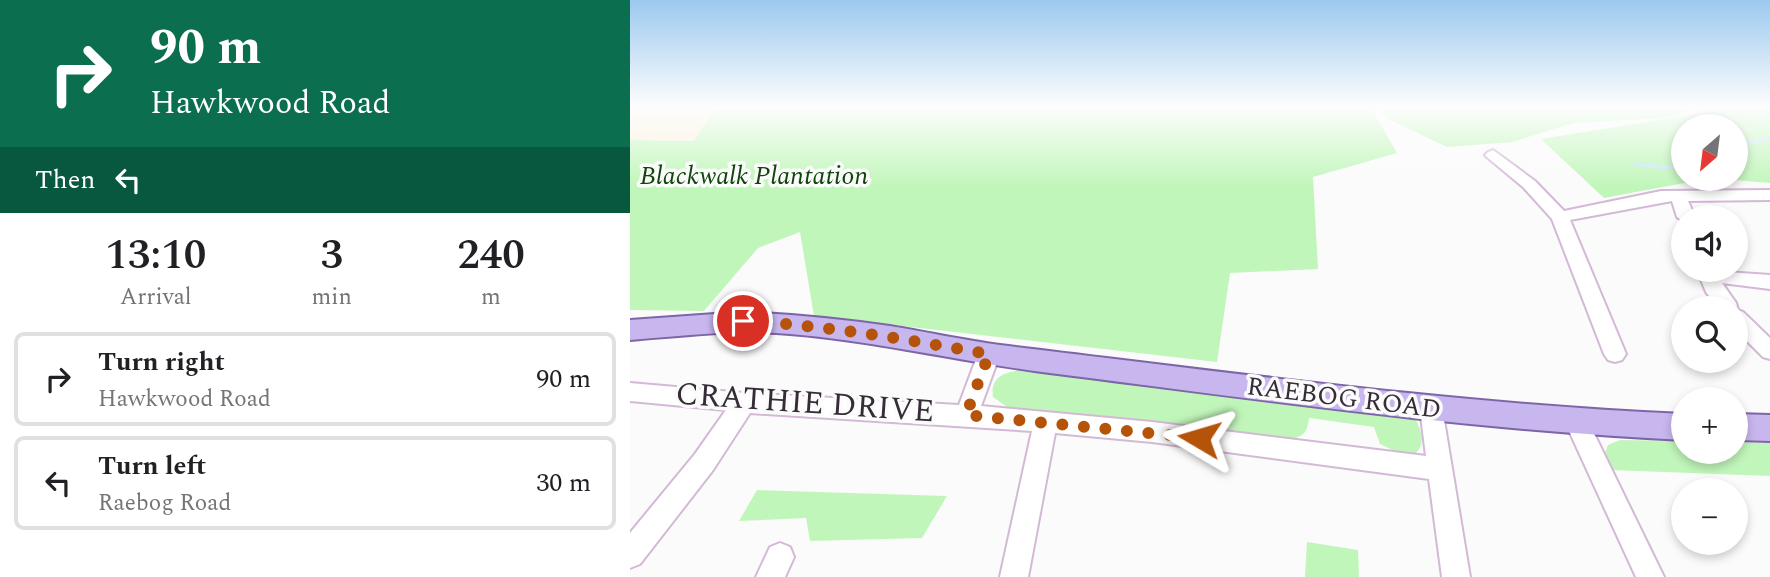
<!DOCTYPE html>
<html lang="en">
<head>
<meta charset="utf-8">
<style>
  :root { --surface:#fff; --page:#f6f6f6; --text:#202124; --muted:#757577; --line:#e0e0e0 }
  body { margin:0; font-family:Spectral,serif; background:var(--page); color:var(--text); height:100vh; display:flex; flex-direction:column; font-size:26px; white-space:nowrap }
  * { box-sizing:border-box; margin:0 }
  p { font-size:23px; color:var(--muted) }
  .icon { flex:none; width:38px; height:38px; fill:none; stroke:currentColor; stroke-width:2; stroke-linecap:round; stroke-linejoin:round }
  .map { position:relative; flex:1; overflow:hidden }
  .drawer { display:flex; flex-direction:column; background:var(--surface); width:630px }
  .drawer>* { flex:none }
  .banner { background:#0b6e4f; color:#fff; overflow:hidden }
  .needle { width:46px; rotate:208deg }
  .tools { position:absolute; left:1041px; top:114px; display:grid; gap:14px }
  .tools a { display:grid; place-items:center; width:77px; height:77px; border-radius:50%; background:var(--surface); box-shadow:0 4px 10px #0003; font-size:35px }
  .pin { position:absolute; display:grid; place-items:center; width:60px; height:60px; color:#fff; margin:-30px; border:4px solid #fff; border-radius:50%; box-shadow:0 2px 7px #0007 }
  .me { position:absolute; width:77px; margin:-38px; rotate:277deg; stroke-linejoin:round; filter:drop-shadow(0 0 5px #0008) }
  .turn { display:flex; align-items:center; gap:24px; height:147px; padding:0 35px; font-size:32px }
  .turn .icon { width:91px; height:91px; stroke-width:2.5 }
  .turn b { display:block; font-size:49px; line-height:60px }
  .then { display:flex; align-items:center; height:66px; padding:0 35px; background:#0003; gap:14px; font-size:26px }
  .eta { display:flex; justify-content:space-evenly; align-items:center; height:119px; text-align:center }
  .eta b { font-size:42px; font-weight:600; line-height:49px }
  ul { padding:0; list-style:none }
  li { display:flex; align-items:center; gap:21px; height:94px; margin:0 14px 10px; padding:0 21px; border:4px solid var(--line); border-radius:10px }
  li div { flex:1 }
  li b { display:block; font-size:26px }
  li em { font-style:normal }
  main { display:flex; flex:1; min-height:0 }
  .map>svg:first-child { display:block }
  .industrial { fill:#fbf0db }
  .green { fill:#c1f6ba }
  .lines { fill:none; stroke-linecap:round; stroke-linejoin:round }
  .stream { stroke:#cae8fa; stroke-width:3.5 }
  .minor-casing { stroke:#d3b9d6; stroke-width:4 }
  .major-casing { stroke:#7d66a7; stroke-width:4 }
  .minor { fill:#fff; fill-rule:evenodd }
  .major { fill:#c8b6ee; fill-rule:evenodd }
  .route { stroke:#b45309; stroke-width:12; stroke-dasharray:0 21.6 }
  .labels { text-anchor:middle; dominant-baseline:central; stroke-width:7; stroke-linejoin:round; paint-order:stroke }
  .park-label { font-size:26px; font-style:italic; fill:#10460a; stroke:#fbfbfb }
  .street-label { font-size:26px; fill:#362c38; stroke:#fbfbfb }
  .near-street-label { font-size:32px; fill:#362c38; stroke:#fbfbfb }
</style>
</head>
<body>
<main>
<section class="drawer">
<div class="banner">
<div class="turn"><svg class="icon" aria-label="right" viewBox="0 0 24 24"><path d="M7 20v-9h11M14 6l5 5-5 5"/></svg><div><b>90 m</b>Hawkwood Road</div></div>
<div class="then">Then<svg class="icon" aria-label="left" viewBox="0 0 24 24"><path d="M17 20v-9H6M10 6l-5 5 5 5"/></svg></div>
</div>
<div class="eta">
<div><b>13:10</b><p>Arrival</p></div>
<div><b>3</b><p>min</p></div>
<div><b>240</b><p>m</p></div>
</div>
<ul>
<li><svg class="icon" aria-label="right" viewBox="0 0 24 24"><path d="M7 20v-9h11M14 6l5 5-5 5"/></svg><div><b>Turn right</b><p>Hawkwood Road</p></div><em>90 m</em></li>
<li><svg class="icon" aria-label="left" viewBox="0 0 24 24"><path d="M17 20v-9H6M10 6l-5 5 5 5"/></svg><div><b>Turn left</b><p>Raebog Road</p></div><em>30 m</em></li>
</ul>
</section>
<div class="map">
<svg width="1140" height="577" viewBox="0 0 1140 577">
  <rect width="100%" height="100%" fill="#fbfbfb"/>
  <!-- industrial -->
  <path class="industrial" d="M0,106h87l-23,35 -64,-1z"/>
  <!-- green -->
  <path class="green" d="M87,106h653l27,47 -84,24 5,92 -88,4 -13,89 -403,-46 -14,-84 -42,16 -54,63 -74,-1v-170l64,1z
    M749,106h328l-43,12 -91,5 -61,19 -65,5 -59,-28z
    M1096,106h44v77l-48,-4 14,-1v-52h-52v52l22,1 -102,19 -63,-59 185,-30z
    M400,369l358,45 28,6c6,13 10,24 -2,35h-11l-23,-11 -6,-17 -65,-9c-2,20 -10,19 -28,23l-271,-32 -17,-12c-4,-24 18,-26 37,-28z
    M990,440l63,1 1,11h52v-10l34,1v33l-159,-6 -6,-17 3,-8z
    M127,490l190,6 -25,42 -112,3 -4,-23 -67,3z
    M677,542l51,8 1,27h-54z"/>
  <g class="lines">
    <!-- stream -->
    <path class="stream" d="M1106,146l34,-8
      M1006,164l33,4 15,-7"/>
    <!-- minor casing -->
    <g class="minor-casing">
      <path id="minor" d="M863,150l42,31 29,30 97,-20 109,-1v10l-82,1 7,16h-11v5l-7,-5 -5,-16 -102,19 56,134 -4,6 -7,2 -7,-2 -4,-6 -52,-135 -29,-32 -35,-29 -3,-3 3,-3z
        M1067,270l73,5v14l-48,-6 14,20 2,7 5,2 27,26v21l-7,-2 -27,-27v-22h-18l-12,-16z
        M359,346l7,2 4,6 -19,52 171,16 274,34 -6,-48 3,-7 8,-3 8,3 3,7 28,169h-28l-13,-98 -277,-37 -97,-9 -27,144h-28l32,-146 -282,-18 -37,57 -73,94 -10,4v-35l65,-79 31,-44 -96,-9v-18l114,10 215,12 19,-51 4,-6z
        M947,412l8,3 79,162h-28l-71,-155 4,-7z
        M150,543l10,4 4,10 -9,20h-29l14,-30z"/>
    </g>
    <!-- major casing -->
    <g class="major-casing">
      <path id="major" d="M113,312c49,2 99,7 147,14 37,6 73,14 110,19 227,27 455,59 684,69v26c-215,-10 -428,-41 -642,-68 -84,-11 -167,-31 -252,-38 -54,-5 -107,2 -160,6v-20z
        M1106,414l34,1v26l-34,-1z"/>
    </g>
    <!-- minor -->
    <use href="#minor" class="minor"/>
    <!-- major -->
    <use href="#major" class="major"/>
  </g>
  <!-- sky -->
  <linearGradient id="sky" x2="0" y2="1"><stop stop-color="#9cc9ef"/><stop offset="0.57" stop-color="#fdfdfd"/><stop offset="1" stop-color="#fdfdfd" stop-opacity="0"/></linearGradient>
  <rect width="1140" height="187" fill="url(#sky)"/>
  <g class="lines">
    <!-- route -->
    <path class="route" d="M113,321c83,4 164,19 246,33l-23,61 233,23"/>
  </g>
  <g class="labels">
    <!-- park labels -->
    <g class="park-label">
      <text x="124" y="176">Blackwalk Plantation</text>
    </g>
    <!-- street labels -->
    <g class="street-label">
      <text transform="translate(714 398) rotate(7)">RAEBOG ROAD</text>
    </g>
    <!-- near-street labels -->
    <g class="near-street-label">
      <text transform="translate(175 403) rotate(4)">CRATHIE DRIVE</text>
    </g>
  </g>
</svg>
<div class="tools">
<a><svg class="needle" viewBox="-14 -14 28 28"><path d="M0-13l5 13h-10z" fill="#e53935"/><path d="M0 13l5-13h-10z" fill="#757577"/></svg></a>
<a><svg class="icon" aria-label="sound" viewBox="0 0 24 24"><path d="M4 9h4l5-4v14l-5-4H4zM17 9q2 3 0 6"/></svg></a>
<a><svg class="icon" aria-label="search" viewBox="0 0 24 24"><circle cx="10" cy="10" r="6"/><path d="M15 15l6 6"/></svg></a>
<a>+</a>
<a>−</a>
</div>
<div class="pin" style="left:113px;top:321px;background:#d93025"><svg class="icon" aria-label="arrive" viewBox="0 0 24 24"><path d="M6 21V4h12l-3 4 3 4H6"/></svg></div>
<svg class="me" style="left:569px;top:438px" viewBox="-20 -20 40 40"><path d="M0-17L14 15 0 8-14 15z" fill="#b45309" stroke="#fff" stroke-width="4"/></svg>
</div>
</main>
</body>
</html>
